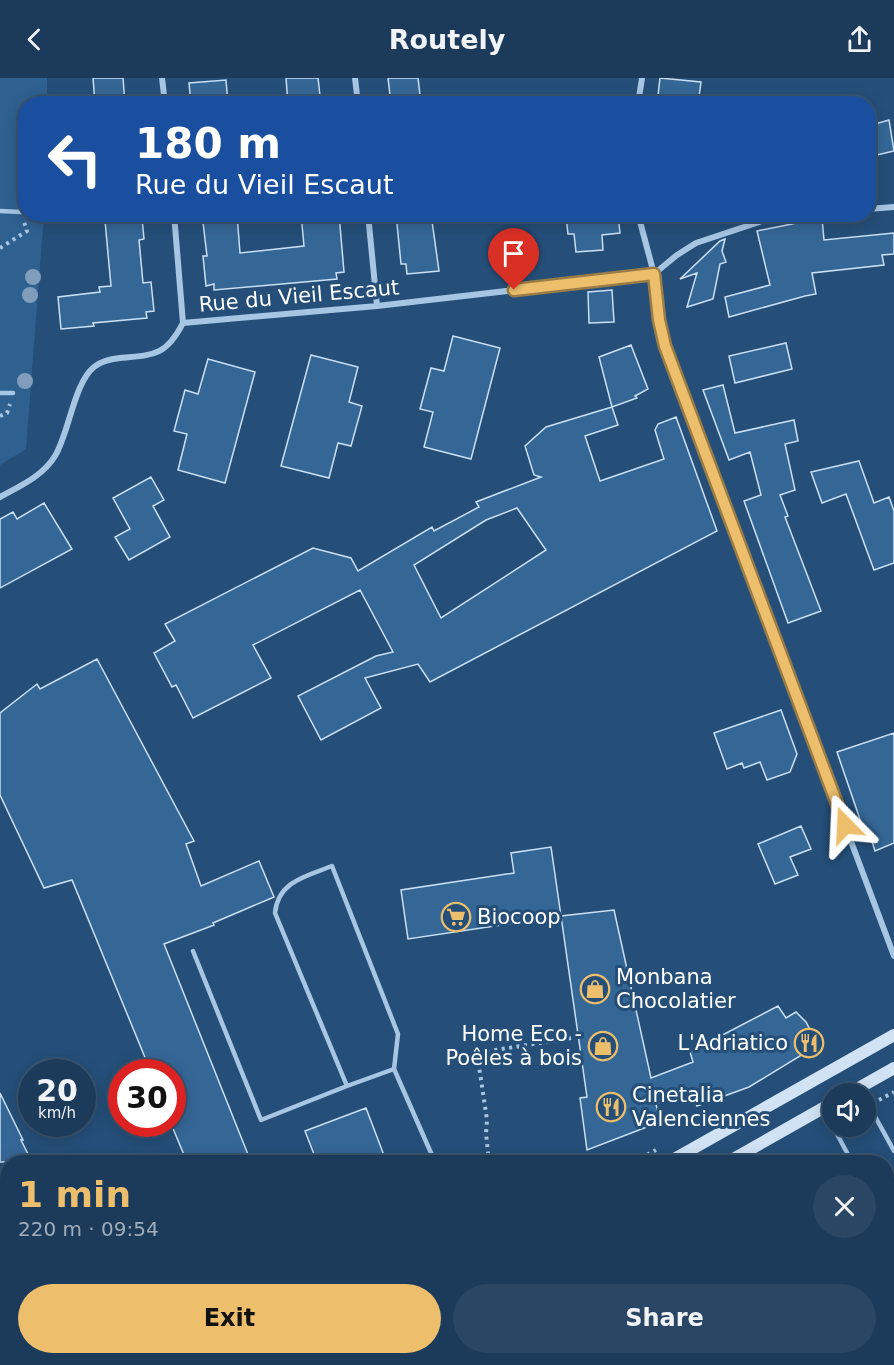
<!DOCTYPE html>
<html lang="en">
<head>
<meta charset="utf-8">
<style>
  :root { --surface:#1c3b5b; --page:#294664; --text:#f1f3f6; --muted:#a0adbb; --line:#3a5571; --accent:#edbf6c }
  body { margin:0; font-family:"DejaVu Sans",sans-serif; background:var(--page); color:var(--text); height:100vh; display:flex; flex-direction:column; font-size:22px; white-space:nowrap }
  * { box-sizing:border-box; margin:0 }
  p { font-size:20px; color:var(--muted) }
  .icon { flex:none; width:33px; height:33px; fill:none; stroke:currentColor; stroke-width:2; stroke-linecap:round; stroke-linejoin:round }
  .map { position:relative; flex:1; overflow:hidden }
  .sheet { position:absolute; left:0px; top:1077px; width:894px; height:210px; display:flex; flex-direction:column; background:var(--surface); border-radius:24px 24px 0 0; box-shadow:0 3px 15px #0003,0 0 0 2px var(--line) }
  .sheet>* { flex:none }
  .guide { position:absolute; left:18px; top:18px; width:858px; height:126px; border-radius:24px; box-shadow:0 3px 15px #0003,0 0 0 2px var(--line); background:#1a4fa0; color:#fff; overflow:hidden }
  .fabs { position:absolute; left:822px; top:1005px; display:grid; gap:12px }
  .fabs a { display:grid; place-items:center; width:54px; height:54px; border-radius:50%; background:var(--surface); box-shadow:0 3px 15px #0003,0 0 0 2px var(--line); font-size:30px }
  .speed { position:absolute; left:18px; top:981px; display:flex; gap:12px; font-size:30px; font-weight:700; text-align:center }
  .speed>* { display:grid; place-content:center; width:78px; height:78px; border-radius:50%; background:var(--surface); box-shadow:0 3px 15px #0003,0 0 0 2px var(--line); line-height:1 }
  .speed small { font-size:15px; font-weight:400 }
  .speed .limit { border:9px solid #d22; background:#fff; color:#111 }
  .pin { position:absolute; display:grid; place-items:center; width:51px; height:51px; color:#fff; margin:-62px -26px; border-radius:50% 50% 50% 0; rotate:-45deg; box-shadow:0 0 6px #0007 }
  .pin .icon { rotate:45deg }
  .me { position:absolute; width:66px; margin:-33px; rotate:339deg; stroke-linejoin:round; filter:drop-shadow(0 0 4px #0008) }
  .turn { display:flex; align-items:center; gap:21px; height:126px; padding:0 18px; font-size:27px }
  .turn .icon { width:78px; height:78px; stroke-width:2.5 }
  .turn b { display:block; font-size:42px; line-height:51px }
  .round { display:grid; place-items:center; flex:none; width:63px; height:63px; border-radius:32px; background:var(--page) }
  .overview { display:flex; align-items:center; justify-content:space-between; height:102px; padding:0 18px }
  h1 { font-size:36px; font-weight:800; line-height:45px; color:var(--accent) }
  .cta { display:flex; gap:12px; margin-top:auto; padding:12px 18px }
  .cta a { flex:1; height:69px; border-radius:36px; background:var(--accent); color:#111; font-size:24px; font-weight:800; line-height:69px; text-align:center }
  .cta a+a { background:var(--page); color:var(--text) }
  header { display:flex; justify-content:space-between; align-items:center; height:78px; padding:0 18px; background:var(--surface); font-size:27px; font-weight:800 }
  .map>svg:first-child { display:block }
  .green { fill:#2f6190 }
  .building { fill:#356796; stroke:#cadff3; stroke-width:1.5; fill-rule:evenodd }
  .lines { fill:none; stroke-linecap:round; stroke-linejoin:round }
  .path { stroke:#a7c6e4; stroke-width:4; stroke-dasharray:3 4.5; stroke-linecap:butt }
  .service { stroke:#a7c6e4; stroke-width:4.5 }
  .minor { stroke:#a7c6e4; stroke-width:6 }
  .secondary { stroke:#d0e2f4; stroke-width:12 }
  .tree { fill:#809ebc }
  .route-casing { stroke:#9a7c46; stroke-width:15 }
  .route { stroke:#edbf6c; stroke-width:10 }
  .labels { text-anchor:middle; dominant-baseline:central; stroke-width:6; stroke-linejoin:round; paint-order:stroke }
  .street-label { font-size:21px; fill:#fff; stroke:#254f79 }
  .poi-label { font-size:21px; fill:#fff; stroke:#254f79; text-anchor:start }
</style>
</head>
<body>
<header><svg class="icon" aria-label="back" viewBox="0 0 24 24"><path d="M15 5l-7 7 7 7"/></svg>Routely<svg class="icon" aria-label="share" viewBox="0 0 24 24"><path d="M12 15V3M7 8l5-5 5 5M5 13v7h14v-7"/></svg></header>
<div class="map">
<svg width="894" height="1287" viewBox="0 0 894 1287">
  <rect width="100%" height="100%" fill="#254f79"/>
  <!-- green -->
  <path class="green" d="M0,0h47v25l-21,1v110l18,1 -18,234 -26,16z
    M185,1280h54l-27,7h-55z"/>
  <!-- building -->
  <path class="building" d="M93,0h30l2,26h-30z
    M286,0h32l3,26h-33z
    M388,0h30l3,26h-30z
    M660,0l41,4 -3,22h-41z
    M226,2l2,24h-37l-2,-21z
    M889,42l5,31 -26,6v-31z
    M202,136h35l3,39 64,-7 -3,-32h38l5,58 -8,1 1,6 -123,11v-6l-8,2 -3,-30h4z
    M396,136h35l8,57 -32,3 -1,-10h-5z
    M577,136h41l2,19 -18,2 1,15 -27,2 -2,-18h-6l-2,-17z
    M142,140l2,21 -5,1 4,43 8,-1 3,29 -8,1 1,6 -54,5 1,3 -33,3 -3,-32 42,-5 -1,-5 12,-1 -6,-65z
    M822,140l2,22 70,-7v21l-12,1 2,10 -72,8 4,21 -11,2 -76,21 -4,-20 45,-12 -13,-54z
    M725,161l-3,12 4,11 -6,2 -7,35 -26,8 10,-34 -17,6 40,-38z
    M612,212l2,32 -25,1 -1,-31z
    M453,258l47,12 -29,111 -47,-12 9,-35 -13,-3 11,-41 13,3z
    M786,265l6,26 -57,14 -6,-27z
    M631,267l17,44 -13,7 2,2 -25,9 -13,-50z
    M311,277l47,12 -9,35 13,4 -11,40 -13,-3 -9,35 -48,-12z
    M208,281l47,13 -30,111 -47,-13 9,-36 -13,-3 11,-41 13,4z
    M723,307l12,48 59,-13 4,21 -13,3 10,46 -15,5 8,21 -3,1 36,94 -33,12 -44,-122 17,-6 -11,-43 -21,8 -26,-70z
    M612,329l6,18 -33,11 15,45 64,-22 -9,-29 3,-6 18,-7 41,114 -287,151 -12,-18 -53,14 16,30 -60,32 -23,-44 78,-40 17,-4 -33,-62 -107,55 18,33 -78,40 -17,-33 -4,2 -18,-34 21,-12 -10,-17 148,-76 38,10 7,13 74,-44 2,4 45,-24 -3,-5 65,-25 -7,-2 -9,-29 21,-19zM517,430l29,42 -105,68 -27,-53 72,-45z
    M859,383l15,42 15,-6 5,14v52l-20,7 -28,-76 -24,9 -11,-31z
    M151,399l13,23 -11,6 17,31 -41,23 -14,-23 15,-8 -17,-31z
    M44,425l28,46 -72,39v-69l13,-7 4,7z
    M97,581l97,182 -8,3 15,42 58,-25 15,36 -61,26 1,2 -50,19 87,218h-64l-15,-36v-18l3,-2 -3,-4v-30h-21l-79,-192 -28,8 -44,-93v-82l37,-29 3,5z
    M781,632l16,44 -7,18 -23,8 -7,-18 -16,6 -2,-5 -15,6 -13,-36z
    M894,655v110l-19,8 -5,-16 -4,2 -29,-85z
    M801,748l10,23 -21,8 8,18 -23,9 -17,-40z
    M551,769l10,69 -153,23 -7,-49 113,-17 -3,-20z
    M614,832l37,168 42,-16 -3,-10 88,-46 8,12 10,-6 10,10 12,23 -69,42 -52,19 -6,-15 -35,13 4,18 -73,28 -7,-52 7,-1 -26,-181z
    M0,1015l23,47h-2l11,22h-32z
    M366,1030l19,50 -13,4h-55l-12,-31z"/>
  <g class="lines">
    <!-- path -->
    <path class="path" d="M0,170l27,-17 -3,-9
      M0,338l7,-3 3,-9
      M879,1022l15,-8
      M489,1084l-3,-29 1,-13 -10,-67 94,-15
      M634,1084l22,-12
      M304,1287l28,-7"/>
    <!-- service -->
    <path class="service" d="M0,133l21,1
      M0,315h13
      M193,873l68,169 86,-34
      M394,991l-47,17 -72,-173c3,-32 32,-37 57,-47l66,168 -4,35 41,93
      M866,1022l28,51
      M823,1030l29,54
      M886,1150l8,14
      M796,1280l4,7"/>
    <!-- minor -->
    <path class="minor" d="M162,0l3,26
      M355,0l3,26
      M638,26l4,-26
      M868,131l26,-2
      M174,136l9,109
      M368,136l9,92
      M638,136l16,60 5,46 6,26 229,610
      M0,419c20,-11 43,-21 55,-41 14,-23 19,-73 39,-89 7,-6 16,-8 26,-9 34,-3 46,-2 63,-35l194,-17 277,-32 23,-19 19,-12 69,-23 39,-6
      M0,1169l8,13
      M0,1255l8,13
      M14,1280l5,7
      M64,1280l4,7
      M465,1280l6,7
      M522,1287l2,-7"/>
    <!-- secondary -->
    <path class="secondary" d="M848,1016l46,-26
      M669,1084l225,-127
      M728,1084l104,-59
      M121,1287l25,-7
      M252,1287l27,-7"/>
  </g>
  <!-- trees -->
  <g class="tree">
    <circle cx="33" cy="199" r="8"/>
    <circle cx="30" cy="217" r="8"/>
    <circle cx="25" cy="303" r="8"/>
  </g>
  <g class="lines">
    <!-- route casing -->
    <g class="route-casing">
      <path id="route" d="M514,212l140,-16 5,46 6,26 180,479"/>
    </g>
    <!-- route -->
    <use href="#route" class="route"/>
  </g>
  <!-- icons -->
  <defs>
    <g id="supermarket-ring" transform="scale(1.5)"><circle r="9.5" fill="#254f79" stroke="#edbf6c" stroke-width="1.5"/><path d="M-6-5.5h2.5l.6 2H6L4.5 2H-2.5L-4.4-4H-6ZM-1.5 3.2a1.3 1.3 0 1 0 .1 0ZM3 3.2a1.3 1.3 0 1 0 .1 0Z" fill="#edbf6c"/></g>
    <g id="shop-ring" transform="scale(1.5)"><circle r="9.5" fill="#254f79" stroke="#edbf6c" stroke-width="1.5"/><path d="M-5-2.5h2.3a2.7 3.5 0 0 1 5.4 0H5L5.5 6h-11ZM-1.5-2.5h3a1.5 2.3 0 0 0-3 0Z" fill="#edbf6c"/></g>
    <g id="restaurant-ring" transform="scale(1.5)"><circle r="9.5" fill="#254f79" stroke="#edbf6c" stroke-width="1.5"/><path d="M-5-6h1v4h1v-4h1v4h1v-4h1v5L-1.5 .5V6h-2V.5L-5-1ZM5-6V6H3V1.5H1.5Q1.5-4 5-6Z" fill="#edbf6c"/></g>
  </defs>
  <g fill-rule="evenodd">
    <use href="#supermarket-ring" x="456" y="839"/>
    <use href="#shop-ring" x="595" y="911"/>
    <use href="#restaurant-ring" x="809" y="965"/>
    <use href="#shop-ring" x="603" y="968"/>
    <use href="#restaurant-ring" x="611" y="1029"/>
  </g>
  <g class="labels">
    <!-- street labels -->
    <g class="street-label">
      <text transform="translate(299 218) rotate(-5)">Rue du Vieil Escaut</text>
    </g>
    <!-- poi labels -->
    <g class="poi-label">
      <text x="477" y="839">Biocoop</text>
      <text x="616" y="899">Monbana<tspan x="616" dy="24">Chocolatier</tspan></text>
      <text x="582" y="956" text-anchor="end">Home Eco -<tspan x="582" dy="24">Poêles à bois</tspan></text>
      <text x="788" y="965" text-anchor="end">L'Adriatico</text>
      <text x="632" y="1017">Cinetalia<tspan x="632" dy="24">Valenciennes</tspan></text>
    </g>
  </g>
</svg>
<div class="fabs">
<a><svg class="icon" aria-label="sound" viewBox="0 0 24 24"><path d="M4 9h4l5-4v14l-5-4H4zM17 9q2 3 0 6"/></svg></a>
</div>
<div class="speed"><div>20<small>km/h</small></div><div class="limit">30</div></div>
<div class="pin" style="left:514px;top:212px;background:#d93025"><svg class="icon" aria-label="arrive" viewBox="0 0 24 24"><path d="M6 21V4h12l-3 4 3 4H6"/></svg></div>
<svg class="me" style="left:845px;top:747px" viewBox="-20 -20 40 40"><path d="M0-17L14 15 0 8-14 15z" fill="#edbf6c" stroke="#fff" stroke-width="4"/></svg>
<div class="guide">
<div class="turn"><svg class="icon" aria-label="left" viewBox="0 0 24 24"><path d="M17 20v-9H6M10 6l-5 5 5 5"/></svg><div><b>180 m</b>Rue du Vieil Escaut</div></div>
</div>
<section class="sheet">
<div class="overview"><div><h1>1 min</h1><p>220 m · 09:54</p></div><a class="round"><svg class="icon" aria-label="close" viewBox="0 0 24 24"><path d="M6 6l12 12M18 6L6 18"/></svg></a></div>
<div class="cta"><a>Exit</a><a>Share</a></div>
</section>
</div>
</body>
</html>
